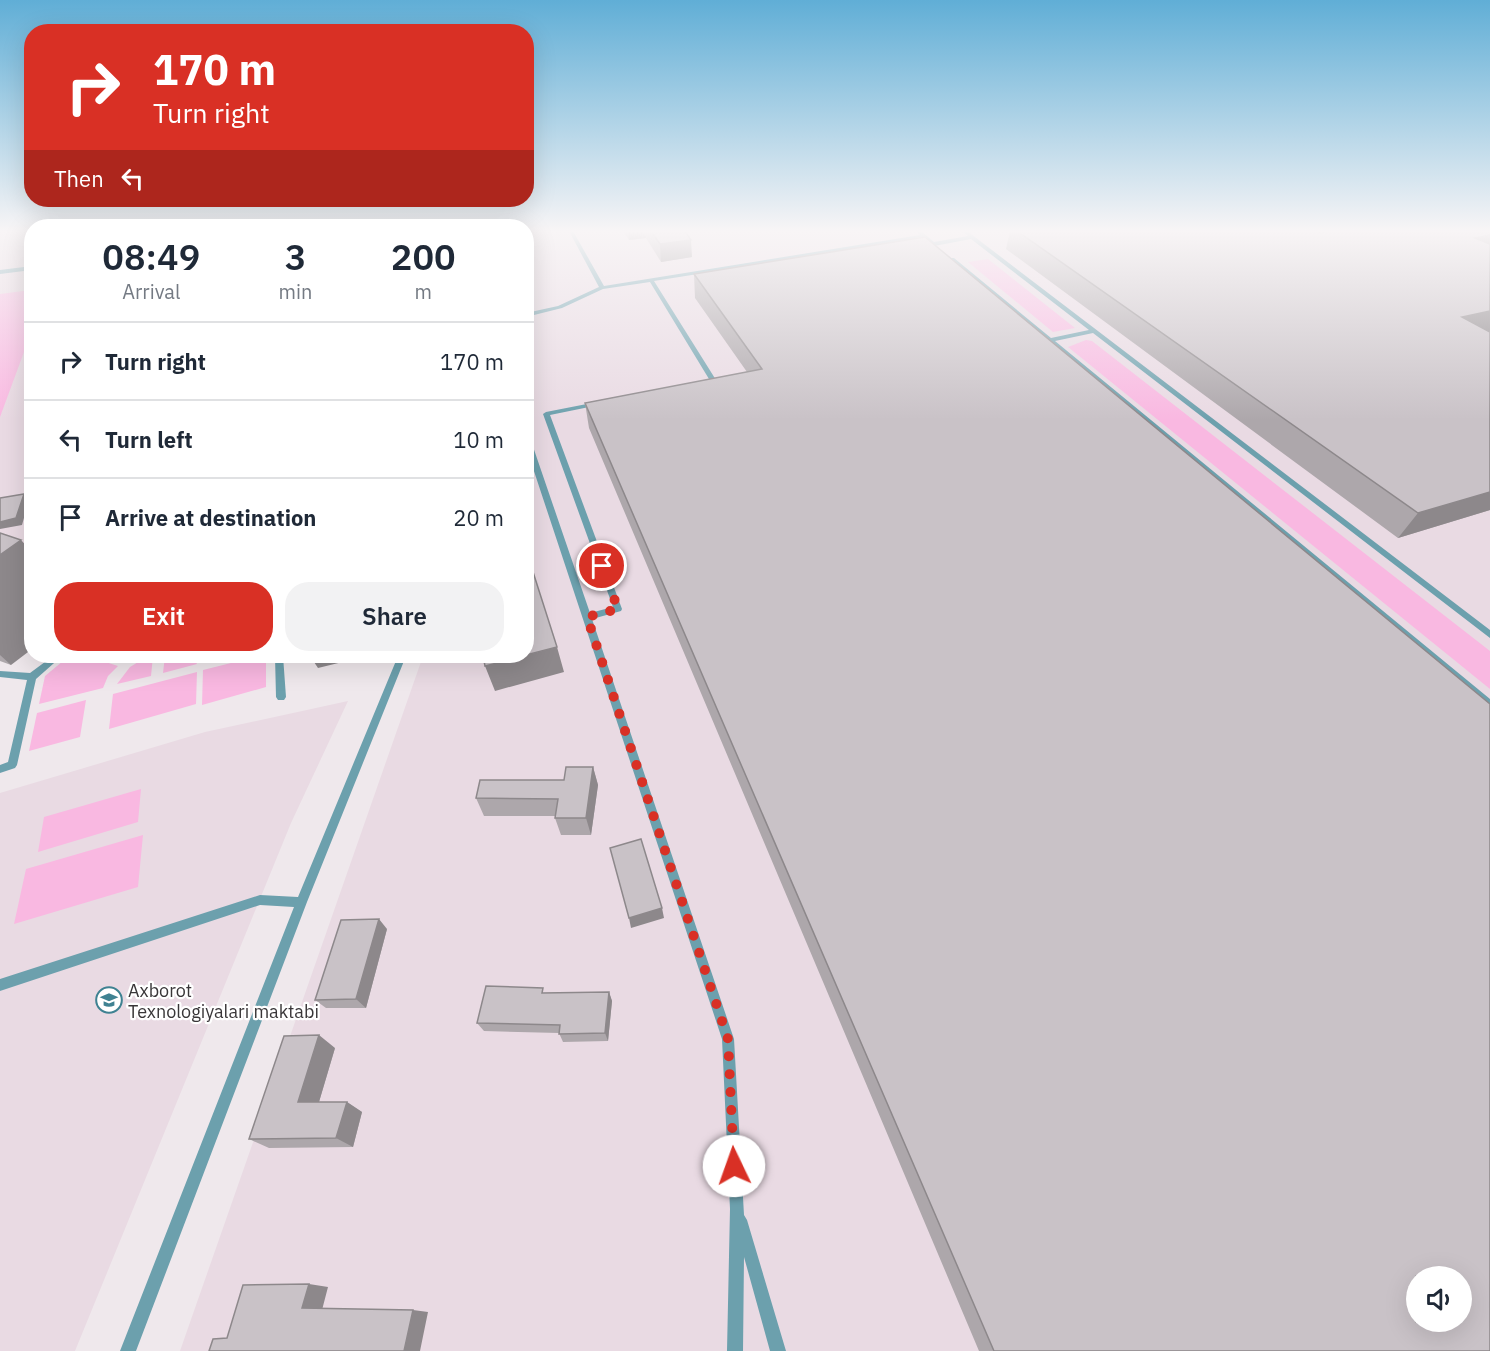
<!DOCTYPE html>
<html lang="en">
<head>
<meta charset="utf-8">
<style>
  :root { --surface:#fff; --page:#f2f2f3; --text:#1f2937; --muted:#747a83; --line:#e0e1e3; --accent:#d93025 }
  body { margin:0; font-family:"IBM Plex Sans",sans-serif; background:var(--page); color:var(--text); height:100vh; display:flex; flex-direction:column; font-size:22px; white-space:nowrap }
  * { box-sizing:border-box; margin:0 }
  p { font-size:20px; color:var(--muted) }
  .icon { flex:none; width:33px; height:33px; fill:none; stroke:currentColor; stroke-width:2; stroke-linecap:round; stroke-linejoin:round }
  .map { position:relative; flex:1; overflow:hidden }
  .drawer { position:absolute; left:24px; top:219px; width:510px; height:444px; display:flex; flex-direction:column; background:var(--surface); border-radius:24px; box-shadow:0 6px 24px #0002 }
  .drawer>* { flex:none }
  .banner { position:absolute; left:24px; top:24px; width:510px; height:183px; border-radius:24px; box-shadow:0 6px 24px #0002; background:#d93025; color:#fff; overflow:hidden }
  .controls { position:absolute; left:1406px; top:1266px; display:grid; gap:12px }
  .controls a { display:grid; place-items:center; width:66px; height:66px; border-radius:50%; background:var(--surface); box-shadow:0 6px 24px #0002; font-size:30px }
  .pin { position:absolute; display:grid; place-items:center; width:51px; height:51px; color:#fff; margin:-26px; border:3px solid #fff; border-radius:50%; box-shadow:0 2px 6px #0007 }
  .me { position:absolute; width:66px; margin:-33px; rotate:357deg; stroke-linejoin:round; filter:drop-shadow(0 0 4px #0008) }
  .turn { display:flex; align-items:center; gap:21px; height:126px; padding:0 30px; font-size:27px }
  .turn .icon { width:78px; height:78px; stroke-width:2.5 }
  .turn b { display:block; font-size:42px; line-height:51px }
  .then { display:flex; align-items:center; height:57px; padding:0 30px; background:#0003; gap:12px; font-size:22px }
  .eta { display:flex; justify-content:space-evenly; align-items:center; height:102px; text-align:center }
  .eta b { font-size:36px; font-weight:600; line-height:42px }
  .cta { display:flex; gap:12px; margin-top:auto; padding:12px 30px }
  .cta a { flex:1; height:69px; border-radius:24px; background:var(--accent); color:#fff; font-size:24px; font-weight:600; line-height:69px; text-align:center }
  .cta a+a { background:var(--page); color:var(--text) }
  ul { padding:0; list-style:none }
  li { display:flex; align-items:center; gap:18px; height:78px; padding:0 30px; border-top:2px solid var(--line) }
  li div { flex:1 }
  li b { display:block; font-size:22px }
  li em { font-style:normal }
  .map>svg:first-child { display:block }
  .built { fill:#e9dae3; fill-rule:evenodd }
  .green { fill:#f9b8e1 }
  .lines { fill:none; stroke-linecap:round; stroke-linejoin:round }
  .lane { fill:#6ca0ad; fill-rule:evenodd }
  .street { fill:#6ca0ad; fill-rule:evenodd }
  .wall { fill:#ada7ab }
  .shaded-wall { fill:#8d888b }
  .building { fill:#c9c2c7; stroke:#8d888b; stroke-width:1.5; fill-rule:evenodd }
  .route { stroke:#d93025; stroke-width:10; stroke-dasharray:0 18 }
  .labels { text-anchor:middle; dominant-baseline:central; stroke-width:4.5; stroke-linejoin:round; paint-order:stroke }
  .near-poi-label { font-size:18px; fill:#393638; stroke:#fff; text-anchor:start }
</style>
</head>
<body>
<div class="map">
<svg width="1490" height="1351" viewBox="0 0 1490 1351">
  <rect width="100%" height="100%" fill="#efe8ec"/>
  <!-- built -->
  <path class="built" d="M0,231h32l-1,313 -31,6z
    M527,231h963v1120h-1310l243,-695h103zM1416,1276h45v46h-45z
    M348,701l-57,122 -216,528h-75v-558l205,-61z"/>
  <!-- green -->
  <path class="green" d="M988,259l87,69 -22,4 -85,-70z
    M31,290v43l-31,84v-123z
    M1086,340l6,1 398,310v38l-422,-342z
    M69,656h18l31,10 -10,10 -5,12 -64,16 6,-28z
    M148,656h5l-2,20 -34,8 13,-17z
    M165,656h27l5,8 -34,9z
    M259,656h7v31l-64,18 1,-35z
    M197,672l-1,32 -87,25 4,-35z
    M86,700l-6,37 -51,14 8,-38z
    M141,789l-3,33 -100,30 6,-35z
    M143,835l-5,52 -124,37 12,-55z"/>
  <g class="lines">
    <!-- lane -->
    <path class="lane" d="M569,231h4l31,55 316,-51 -4,-4h5l13,11 34,-6 -6,-5h5l523,399v8l-397,-305 -38,8 435,358v9l-3,-1 -537,-447v-2h4l97,80 38,-8 -118,-91 -37,7 -11,-8 -269,43 62,99 -11,4 -3,-2 1,-1 6,-2 -59,-97 -47,7 -41,19 -36,9v-4l32,-7 41,-19z
      M597,402l3,2 -1,1 -49,10 72,194 -1,2 -29,8 142,420 10,176 3,5 39,131h-16l-26,-94 -1,94h-16l3,-142 -8,-170 -196,-592v-14l3,2 61,178 23,-6 -70,-193 3,-2z
      M53,656h9l-26,23 -19,86 -2,3 -15,5v-8l8,-3 19,-82 -27,-3v-6l30,2z
      M275,656h8l3,41 -2,3h-6l-2,-3z
      M398,656h8l-99,246 -171,449h-16l174,-444 -34,-2 -260,86v-12l260,-84 38,2z"/>
    <!-- street -->
    <path class="street" d="M32,266v4l-32,4v-4z"/>
  </g>
  <!-- wall -->
  <path class="wall" d="M623,231h68l-5,1 6,25 -31,5 -15,-24 -17,2z
    M1010,231h305l174,100 1,179 -92,28 -392,-289z
    M694,274l796,1077h-511l-390,-923 -4,-25 162,-31 -52,-74z
    M0,533l11,132 -11,-4z
    M593,767l5,18 -7,50h-30l-6,-17 1,-2h-72l-8,-18 88,-18z
    M387,929l-21,79h-40l-11,-8z
    M609,992l3,9 -4,40 -45,1 -4,-9 -75,-2 -7,-8 69,-30z
    M335,1048l-16,54h28l15,10 -9,35 -84,1 -20,-9z"/>
  <!-- shaded-wall -->
  <path class="shaded-wall" d="M628,231h17l1,7 -17,2z
    M1490,235v19l-15,-16z
    M691,240l1,17 -31,5 -1,-18z
    M1490,311v20l-45,10 17,-24z
    M1490,492v18l-92,28 20,-25z
    M24,494l5,6 -7,25 -22,4v-7z
    M526,512l3,10h-3z
    M21,540l11,12v97l-21,16 -11,-10v-100z
    M557,647l7,25 -69,19 -10,-25z
    M310,656h57l-49,12z
    M593,767l5,18 -7,50 -5,-17z
    M662,908l2,10 -33,10 -2,-10z
    M379,919l8,10 -21,79 -10,-9z
    M609,992l3,9 -4,40 -3,-8z
    M319,1035l16,13 -19,64 -18,-10z
    M347,1102l15,10 -9,35 -17,-9z
    M309,1284l19,3 -6,23 -20,-2z
    M413,1310l15,2 -8,39h-16z"/>
  <!-- building -->
  <path class="building" d="M651,231h34l6,9 -31,4z
    M1017,231h298l4,2 11,-2h160v4l-15,3 15,6v67l-28,6 28,15v160l-72,21z
    M925,237l565,467v647h-496l-409,-948 177,-34 -68,-95zM1416,1276h45v46h-45z
    M24,494l-8,24 -16,4v-24z
    M0,533l21,7 -21,15z
    M526,550l31,97 -31,8z
    M483,656h42l-40,10z
    M566,767h27l-7,51h-31l3,-19 -82,-1 4,-18h84z
    M641,839l21,69 -33,10 -19,-70z
    M379,919l-23,80 -41,1 26,-80z
    M486,986l57,2 -1,5 67,-1 -4,41 -46,1 1,-9 -83,-2z
    M319,1035l-21,67h49l-11,36 -87,1 35,-103z
    M309,1284l-7,24 111,2 -9,41h-195l4,-12 14,-1 16,-53z"/>
  <!-- sky -->
  <linearGradient id="sky" x2="0" y2="1"><stop stop-color="#60aed6"/><stop offset="0.55" stop-color="#f8f5f6"/><stop offset="1" stop-color="#f8f5f6" stop-opacity="0"/></linearGradient>
  <rect width="1490" height="420" fill="url(#sky)"/>
  <g class="lines">
    <!-- route -->
    <path class="route" d="M602,566l16,43 -31,8 141,422 6,127"/>
  </g>
  <!-- icons -->
  <defs>
    <g id="university-ring" transform="scale(1.35)"><circle r="9.5" fill="#fff" stroke="#3f8292" stroke-width="1.5"/><path d="M0-5L7-2L0 1L-7-2ZM-4 1L0 2.5L4 1V4Q0 6-4 4Z" fill="#3f8292"/></g>
  </defs>
  <g fill-rule="evenodd">
    <use href="#university-ring" x="109" y="1000"/>
  </g>
  <g class="labels">
    <!-- near-poi labels -->
    <g class="near-poi-label">
      <text x="128" y="990">Axborot<tspan x="128" dy="21">Texnologiyalari maktabi</tspan></text>
    </g>
  </g>
</svg>
<div class="controls">
<a><svg class="icon" aria-label="sound" viewBox="0 0 24 24"><path d="M4 9h4l5-4v14l-5-4H4zM17 9q2 3 0 6"/></svg></a>
</div>
<div class="pin" style="left:602px;top:566px;background:#d93025"><svg class="icon" aria-label="arrive" viewBox="0 0 24 24"><path d="M6 21V4h12l-3 4 3 4H6"/></svg></div>
<svg class="me" style="left:734px;top:1166px" viewBox="-20 -20 40 40"><circle r="19" fill="#fff"/><path d="M0-13L10 11 0 6-10 11z" fill="#d93025"/></svg>
<div class="banner">
<div class="turn"><svg class="icon" aria-label="right" viewBox="0 0 24 24"><path d="M7 20v-9h11M14 6l5 5-5 5"/></svg><div><b>170 m</b>Turn right</div></div>
<div class="then">Then<svg class="icon" aria-label="left" viewBox="0 0 24 24"><path d="M17 20v-9H6M10 6l-5 5 5 5"/></svg></div>
</div>
<section class="drawer">
<div class="eta">
<div><b>08:49</b><p>Arrival</p></div>
<div><b>3</b><p>min</p></div>
<div><b>200</b><p>m</p></div>
</div>
<ul>
<li><svg class="icon" aria-label="right" viewBox="0 0 24 24"><path d="M7 20v-9h11M14 6l5 5-5 5"/></svg><div><b>Turn right</b></div><em>170 m</em></li>
<li><svg class="icon" aria-label="left" viewBox="0 0 24 24"><path d="M17 20v-9H6M10 6l-5 5 5 5"/></svg><div><b>Turn left</b></div><em>10 m</em></li>
<li><svg class="icon" aria-label="arrive" viewBox="0 0 24 24"><path d="M6 21V4h12l-3 4 3 4H6"/></svg><div><b>Arrive at destination</b></div><em>20 m</em></li>
</ul>
<div class="cta"><a>Exit</a><a>Share</a></div>
</section>
</div>
</body>
</html>
